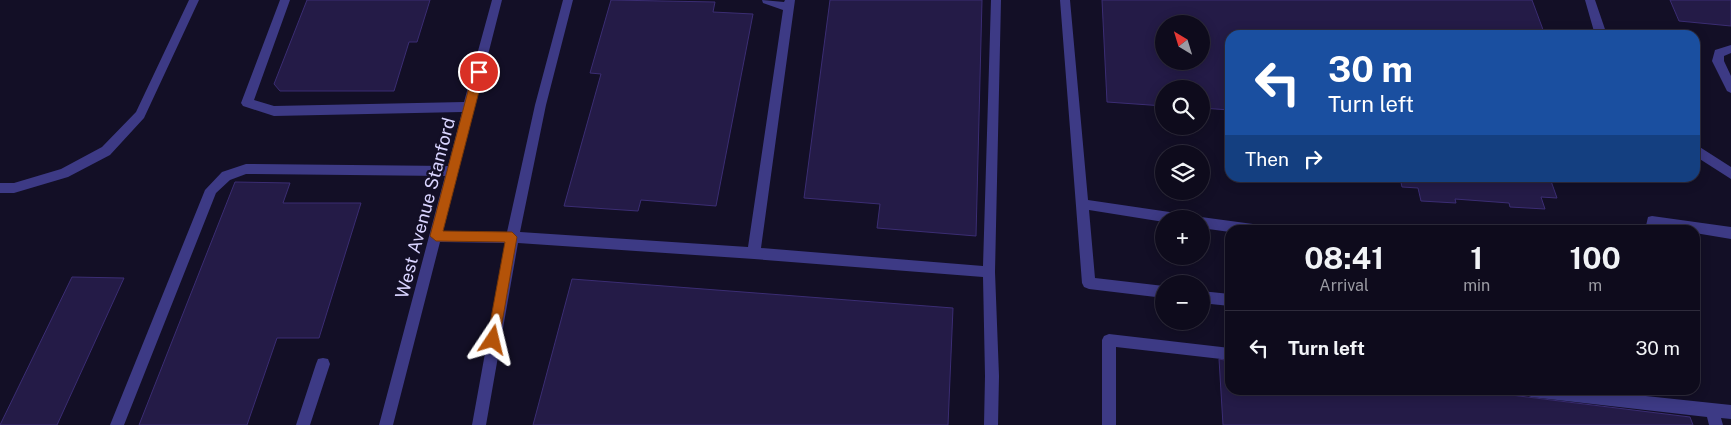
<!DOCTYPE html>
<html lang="en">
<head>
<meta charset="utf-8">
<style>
  :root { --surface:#0e0b1c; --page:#1c1929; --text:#f1f3f6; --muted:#9b9ba3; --line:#2e2b3b }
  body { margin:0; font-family:"Public Sans",sans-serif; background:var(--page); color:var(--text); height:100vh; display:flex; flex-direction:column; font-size:19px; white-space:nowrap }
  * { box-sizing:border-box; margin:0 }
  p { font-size:16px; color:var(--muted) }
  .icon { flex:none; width:28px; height:28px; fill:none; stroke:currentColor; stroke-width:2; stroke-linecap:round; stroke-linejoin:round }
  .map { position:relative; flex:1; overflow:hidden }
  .details { position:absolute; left:1225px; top:225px; width:475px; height:170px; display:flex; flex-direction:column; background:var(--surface); border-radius:15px; box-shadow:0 2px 12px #0003,0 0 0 1px var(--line) }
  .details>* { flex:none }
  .hud { position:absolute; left:1225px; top:30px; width:475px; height:152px; border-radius:15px; box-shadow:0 2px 12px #0003,0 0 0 1px var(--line); background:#1a4fa0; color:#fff; overflow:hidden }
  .needle { width:32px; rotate:322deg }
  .tools { position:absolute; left:1155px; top:15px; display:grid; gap:10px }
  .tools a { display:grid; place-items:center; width:55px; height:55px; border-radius:50%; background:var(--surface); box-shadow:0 2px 12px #0003,0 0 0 1px var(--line); font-size:25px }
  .pin { position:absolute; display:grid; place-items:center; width:42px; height:42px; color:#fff; margin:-21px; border:2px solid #fff; border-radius:50%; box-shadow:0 1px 5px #0007 }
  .me { position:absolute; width:55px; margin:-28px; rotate:10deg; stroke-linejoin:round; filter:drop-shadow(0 0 4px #0008) }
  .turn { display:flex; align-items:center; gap:18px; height:105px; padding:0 20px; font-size:22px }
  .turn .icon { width:65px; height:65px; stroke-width:2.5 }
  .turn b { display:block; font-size:35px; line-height:42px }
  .then { display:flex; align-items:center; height:48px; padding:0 20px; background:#0003; gap:10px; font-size:19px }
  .eta { display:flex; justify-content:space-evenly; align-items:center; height:85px; text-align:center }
  .eta b { font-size:30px; font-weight:700; line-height:35px }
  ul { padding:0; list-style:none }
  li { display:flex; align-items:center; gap:15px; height:75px; padding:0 20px; border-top:1px solid var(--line) }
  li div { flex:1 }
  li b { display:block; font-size:19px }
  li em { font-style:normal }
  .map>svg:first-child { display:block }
  .building { fill:#241b47; stroke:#3b2d73; fill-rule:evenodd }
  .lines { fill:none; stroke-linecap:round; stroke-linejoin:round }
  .minor { fill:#3d3a85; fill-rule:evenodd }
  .route { fill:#b45309; stroke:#753606 }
  .labels { text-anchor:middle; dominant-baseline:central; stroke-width:5; stroke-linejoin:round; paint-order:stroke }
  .street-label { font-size:18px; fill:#d9d4ff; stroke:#130f26 }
</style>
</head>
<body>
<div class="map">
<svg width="1731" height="425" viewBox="0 0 1731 425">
  <rect width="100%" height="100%" fill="#130f26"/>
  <!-- building -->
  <path class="building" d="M307,0h123l-13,42h-8l-15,49h-114l-6,-7z
    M611,0l104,2 -2,10 40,2 -37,192 -75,-6 -3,11 -74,-5 37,-132 -11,-1z
    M830,0h152l-6,236 -99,-8 3,-24 -76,-6z
    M1102,0h430l13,35h-315v75l-29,-2v-19h-37v17l-57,-4zM1164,24h37v37h-37z
    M1670,0h61v26l-52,-5z
    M1400,178h160l1,3h-10l6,17 -16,-1 4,12 -35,-2 -1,-4 -54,-4 1,4 -35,-2 -3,-13 -16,-1z
    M235,182l55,1 -7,20h78l-42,135h-42l-30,87h-108z
    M72,277l52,1 -67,147h-57z
    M572,279l381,29 -5,117h-415z
    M1219,359l11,2v29h240l220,27 3,8h-470z"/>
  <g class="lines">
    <!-- minor -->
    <path class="minor" d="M189,0h10l-55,118 -34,37 -42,22 -54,16h-14v-10h14l47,-14 41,-22 34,-35z
      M280,0h10l-36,100 20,6 190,-4 28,-102h10l-59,231 64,1 28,-127 28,-105h10l-27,105 -26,127 228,15 35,-237 -20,-7 -1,-3 22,2 1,-2h10l-34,248 222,18 8,-266h10l-6,272 4,104 -1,49h-14l1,-49 -2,-99 -229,-18 -236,-16 -32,182h-14l33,-182 -65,-1 -47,183h-14l66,-249 -199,-2 -16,6 -14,13 -92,232h-14l95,-235 17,-18 24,-8 202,2 14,-54 -188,4 -31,-10 -2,-3z
      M1060,0h10l18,200 95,14 4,1 2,4h-25v3l-75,-12 6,68 69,8v12l-75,-9 -5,-2 -2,-4z
      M1585,0h10l12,35h-12z
      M1731,45v8l-7,3v5l7,15v17l-4,-2 -15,-30 3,-11z
      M1695,144l36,23v12l-36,-23z
      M1652,216l79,11v12l-36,-6v-3l-37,-3 -1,3h-12l3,-13z
      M1201,217l52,7 4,2 2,4h-29v2l-29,-4v-9h-5z
      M1201,291l29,3v12l-29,-3z
      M1109,334l121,14v12l-114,-13v78h-14v-85l2,-4z
      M323,358l5,1 2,5 -20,61h-14l20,-61 2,-5z
      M1524,390h65l142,15v14l-10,-1 2,7h-14l-2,-8 -176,-20 -5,-2z"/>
  </g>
  <!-- route -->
  <path class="route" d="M479,67l5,5 -41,159 69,1 5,5 -18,103 -6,6 -6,-6 18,-98 -69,-1 -6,-5 43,-164z"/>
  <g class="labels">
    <!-- street labels -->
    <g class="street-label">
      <text transform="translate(425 208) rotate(-75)">West Avenue Stanford</text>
    </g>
  </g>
</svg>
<div class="tools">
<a><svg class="needle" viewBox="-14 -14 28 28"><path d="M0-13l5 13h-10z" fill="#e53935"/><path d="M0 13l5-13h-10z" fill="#9b9ba3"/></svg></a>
<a><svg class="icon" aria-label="search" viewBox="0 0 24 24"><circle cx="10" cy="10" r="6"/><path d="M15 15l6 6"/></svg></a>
<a><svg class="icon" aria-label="layers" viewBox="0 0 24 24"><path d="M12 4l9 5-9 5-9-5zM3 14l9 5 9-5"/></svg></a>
<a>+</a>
<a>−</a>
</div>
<div class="pin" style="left:479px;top:72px;background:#d93025"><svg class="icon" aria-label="arrive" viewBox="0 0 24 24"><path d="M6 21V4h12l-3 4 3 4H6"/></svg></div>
<svg class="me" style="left:493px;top:340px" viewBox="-20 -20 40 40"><path d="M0-17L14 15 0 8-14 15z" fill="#b45309" stroke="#fff" stroke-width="4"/></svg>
<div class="hud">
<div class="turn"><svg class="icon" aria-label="left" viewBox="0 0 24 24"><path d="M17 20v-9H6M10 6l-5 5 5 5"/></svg><div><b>30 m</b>Turn left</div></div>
<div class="then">Then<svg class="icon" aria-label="right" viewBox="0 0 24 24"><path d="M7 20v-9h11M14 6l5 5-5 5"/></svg></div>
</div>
<section class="details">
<div class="eta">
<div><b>08:41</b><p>Arrival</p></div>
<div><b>1</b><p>min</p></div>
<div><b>100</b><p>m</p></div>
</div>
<ul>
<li><svg class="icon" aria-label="left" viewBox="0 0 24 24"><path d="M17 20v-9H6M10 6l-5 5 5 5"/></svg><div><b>Turn left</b></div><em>30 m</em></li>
</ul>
</section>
</div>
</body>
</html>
